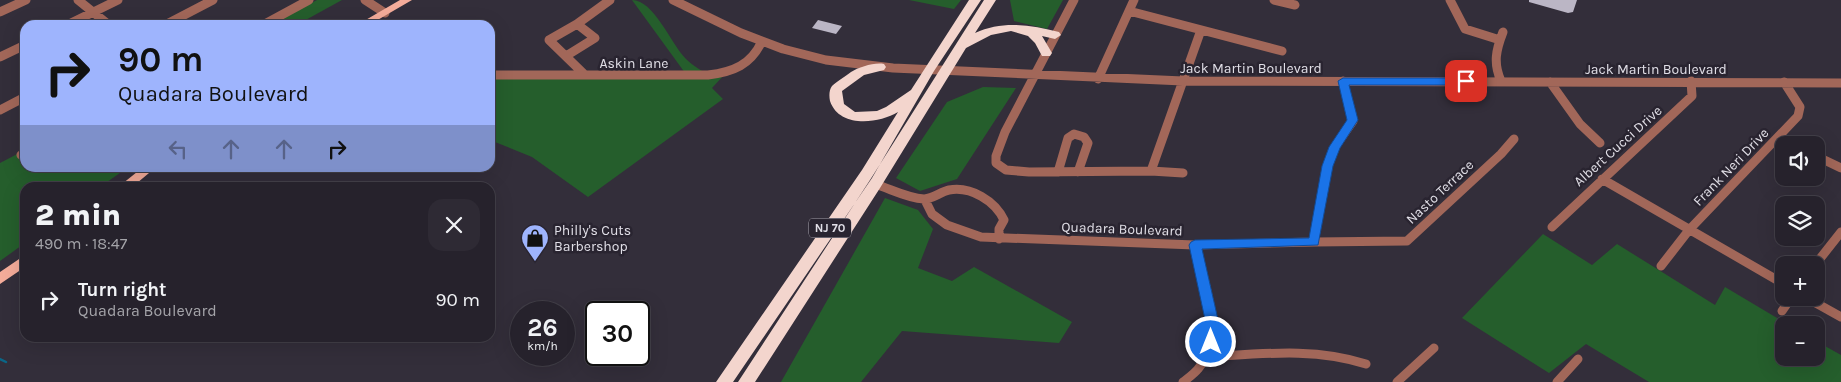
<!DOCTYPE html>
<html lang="en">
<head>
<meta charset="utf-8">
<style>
  :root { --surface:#26222c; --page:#2e2a34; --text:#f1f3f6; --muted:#a4a4a9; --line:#423f48 }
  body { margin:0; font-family:Karla,sans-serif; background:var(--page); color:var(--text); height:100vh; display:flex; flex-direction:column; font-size:19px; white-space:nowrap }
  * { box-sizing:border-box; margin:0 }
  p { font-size:16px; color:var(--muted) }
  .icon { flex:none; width:28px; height:28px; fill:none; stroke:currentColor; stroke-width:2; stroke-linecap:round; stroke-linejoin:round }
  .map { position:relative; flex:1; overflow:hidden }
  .panel { position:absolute; left:20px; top:182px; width:475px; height:160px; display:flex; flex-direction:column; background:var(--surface); border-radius:15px; box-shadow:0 5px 20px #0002,0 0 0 1px var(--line) }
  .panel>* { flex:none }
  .banner { position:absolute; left:20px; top:20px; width:475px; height:152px; border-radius:15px; box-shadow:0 5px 20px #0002,0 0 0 1px var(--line); background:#9eb4fd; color:#111; overflow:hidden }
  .buttons { position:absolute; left:1775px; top:136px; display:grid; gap:10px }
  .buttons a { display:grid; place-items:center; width:50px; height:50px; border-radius:10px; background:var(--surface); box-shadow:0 5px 20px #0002,0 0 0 1px var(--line); font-size:25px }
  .speed { position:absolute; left:510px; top:301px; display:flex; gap:10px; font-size:25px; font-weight:700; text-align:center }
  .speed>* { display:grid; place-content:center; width:65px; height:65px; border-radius:50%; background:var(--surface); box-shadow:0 5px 20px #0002,0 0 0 1px var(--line); line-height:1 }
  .speed small { font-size:12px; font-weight:400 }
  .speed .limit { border:2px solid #111; border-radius:8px; background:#fff; color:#111 }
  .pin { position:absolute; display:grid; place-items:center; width:42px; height:42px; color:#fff; margin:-21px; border-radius:10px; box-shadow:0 2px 8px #0006 }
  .me { position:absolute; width:55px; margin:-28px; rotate:0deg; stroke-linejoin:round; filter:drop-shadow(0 0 4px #0008) }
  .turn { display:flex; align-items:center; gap:18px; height:105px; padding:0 15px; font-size:22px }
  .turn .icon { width:65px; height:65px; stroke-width:2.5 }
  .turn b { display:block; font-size:35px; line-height:42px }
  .lanes { display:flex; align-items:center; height:48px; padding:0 15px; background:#0003; justify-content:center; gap:25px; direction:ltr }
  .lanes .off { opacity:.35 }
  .round { display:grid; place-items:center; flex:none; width:52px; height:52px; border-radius:15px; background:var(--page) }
  .headline { display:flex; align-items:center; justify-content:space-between; height:85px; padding:0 15px }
  h1 { font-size:30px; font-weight:800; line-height:38px }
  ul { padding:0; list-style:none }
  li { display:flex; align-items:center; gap:15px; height:65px; padding:0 15px }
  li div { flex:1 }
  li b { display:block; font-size:19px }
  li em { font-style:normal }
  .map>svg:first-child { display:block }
  .green { fill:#255e2c }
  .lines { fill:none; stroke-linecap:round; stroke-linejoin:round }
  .stream { stroke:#0b6687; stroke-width:2.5 }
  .building { fill:#bbb6c5 }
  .minor { stroke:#a26759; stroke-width:9 }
  .major { fill:#f4ac9a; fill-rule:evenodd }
  .highway { fill:#f3d5cd; fill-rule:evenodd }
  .route { fill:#1a73e8; stroke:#114b97 }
  .labels { text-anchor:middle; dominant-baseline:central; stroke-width:5; stroke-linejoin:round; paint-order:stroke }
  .shield { fill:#292430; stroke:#aaa7b0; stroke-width:1 }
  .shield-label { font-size:12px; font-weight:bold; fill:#e1dfe7 }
  .street-label { font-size:14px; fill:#e1dfe7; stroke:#292430 }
  .poi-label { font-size:14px; fill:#e1dfe7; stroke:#292430; text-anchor:start }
</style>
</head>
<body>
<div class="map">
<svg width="1841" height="382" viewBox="0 0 1841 382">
  <rect width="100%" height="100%" fill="#332e3a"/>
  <!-- green -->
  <path class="green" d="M317,0h25l-40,22 -1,3h-19l-1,-6z
    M632,0c22,0 39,44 54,59 7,7 17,12 25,18l13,-2 -12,13 11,11 -135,98 -56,-40 -42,-17v-64l198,1z
    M909,0h52l-7,9z
    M1010,0h53l-16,29 -33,-8z
    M983,87l33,1 -59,91 -37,12 -24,-13 51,-76z
    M25,150v18h102l-27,19 -75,1v55l-25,18v-98z
    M885,198l33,12 15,19 -15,39 34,13 22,-14 98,55 -13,21 -157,-12 -41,51h-80z
    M1543,234l49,31 25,-21 98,61 10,-18 64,38h-5v33h32v-17l25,14v27h-192l-63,-38 -37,29 -87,-55z"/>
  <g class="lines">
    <!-- stream -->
    <path class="stream" d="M0,359l6,3"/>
  </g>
  <!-- building -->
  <path class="building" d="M1529,0h48l-4,12 -5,1 -39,-11z
    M818,20l24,6 -6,8 -24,-6z"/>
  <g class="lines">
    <!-- minor -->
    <path class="minor" d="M78,0l31,25
      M365,0l20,13
      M673,0l68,33 42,16 43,11 67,8 290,13 658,2
      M1074,0l-69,132 -9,24v7l10,7 23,2 122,-1 50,-141
      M1274,0l21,5
      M1450,0l15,29 35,11
      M1129,11l153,40
      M0,12l26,-12
      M67,25l51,-25
      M165,25l48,-25
      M263,25l46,-25
      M566,56l29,-18 -18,-14
      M0,57l25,-12
      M490,75h218c25,-3 43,-10 54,-34
      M585,75l-36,-35 28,-16 33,-24
      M1098,79l36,-79
      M1501,81c-8,-18 -5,-31 2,-49
      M1550,82l30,42 20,19
      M0,110l25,-13
      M1779,137l16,8
      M21,155l4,-2
      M1816,156l25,12
      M1151,171l32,2
      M1058,172l10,-34 6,-4 10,3 4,6 -10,29
      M1602,179l182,105
      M875,184c16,5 32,14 49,15 9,0 16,-7 25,-9 22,-4 46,11 55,30l-5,9v10
      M925,200l7,14 15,11 34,12 214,8 119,-3 13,-76 8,-19 18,-26 -10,-40
      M1552,227l140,-131 -1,-15
      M1314,242l93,-1 94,-87 13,-15
      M1815,265l26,-33
      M1661,266l28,-36 109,-114 2,-9 -16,-25
      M1807,298l34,19
      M1782,311l9,-13
      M1207,357c53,-3 107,-10 159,7
      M1183,382c5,-4 11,-8 15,-13 28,-33 6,-87 -3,-124
      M1397,382l37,-34
      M1557,382l21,-23"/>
    <!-- major -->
    <path class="major" d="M400,0h12l-43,25h-12z
      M142,168h13l-24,20h-14z
      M25,255v12l-25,17v-12z"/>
    <!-- highway -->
    <path class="highway" d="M969,0h12l-47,71 -62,107 -139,204h-17l146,-212 36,-58c-20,12 -59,16 -68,-11 -1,-5 -1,-11 2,-15 5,-5 13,-9 19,-14 8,-5 24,-10 33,-8l2,3 -2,3 -20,5 -22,16 2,13 11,8 22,-1 9,-4 25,-17z
      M984,0h12l-21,33c28,-13 56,-8 84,-1l2,3 -6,4 -13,-3 10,17 -2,3h-8l-7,-13 -7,-7 -17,-5 -20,4 -25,13 -86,140 -125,194h-17l132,-202z"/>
  </g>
  <!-- route -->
  <path class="route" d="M1343,78h123l5,3 -5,4h-117l9,35 -18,28 -7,18 -15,79 -116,4 17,75 -3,22 -5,1 -5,-1 -1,-4 1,-18 -17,-79 2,-3 4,-2 114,-2 13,-72 7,-19 18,-27 -9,-39z"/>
  <!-- icons -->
  <defs>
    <g id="shop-pin" transform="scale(1.4375)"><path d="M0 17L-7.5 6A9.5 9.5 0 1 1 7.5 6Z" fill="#9eb4fd" stroke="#292430"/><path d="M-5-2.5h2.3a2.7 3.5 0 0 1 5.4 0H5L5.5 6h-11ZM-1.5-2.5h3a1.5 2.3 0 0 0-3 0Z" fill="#111"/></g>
  </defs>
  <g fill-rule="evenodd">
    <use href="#shop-pin" x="535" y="238"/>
  </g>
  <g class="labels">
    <!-- shield labels -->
    <rect class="shield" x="809" y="218.5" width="42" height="19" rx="4"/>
    <g class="shield-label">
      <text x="830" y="228">NJ 70</text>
    </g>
    <!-- street labels -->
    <g class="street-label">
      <text x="634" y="63">Askin Lane</text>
      <text x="1251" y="68">Jack Martin Boulevard</text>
      <text x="1656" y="69">Jack Martin Boulevard</text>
      <text transform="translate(1618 146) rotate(-42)">Albert Cucci Drive</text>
      <text transform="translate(1731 167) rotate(-46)">Frank Neri Drive</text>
      <text transform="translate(1440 192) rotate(-43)">Nasto Terrace</text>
      <text transform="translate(1122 229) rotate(2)">Quadara Boulevard</text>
    </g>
    <!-- poi labels -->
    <g class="poi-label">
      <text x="554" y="230">Philly's Cuts<tspan x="554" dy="16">Barbershop</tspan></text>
    </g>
  </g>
</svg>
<div class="buttons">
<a><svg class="icon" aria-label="sound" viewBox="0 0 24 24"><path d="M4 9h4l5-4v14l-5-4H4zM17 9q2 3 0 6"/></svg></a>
<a><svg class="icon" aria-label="layers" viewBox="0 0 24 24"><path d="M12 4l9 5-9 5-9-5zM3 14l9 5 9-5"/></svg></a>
<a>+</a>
<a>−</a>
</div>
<div class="speed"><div>26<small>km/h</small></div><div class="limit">30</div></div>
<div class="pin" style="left:1466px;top:81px;background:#d93025"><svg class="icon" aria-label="arrive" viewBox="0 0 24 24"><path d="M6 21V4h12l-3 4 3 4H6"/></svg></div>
<svg class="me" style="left:1211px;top:342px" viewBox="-20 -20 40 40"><circle r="17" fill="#1a73e8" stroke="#fff" stroke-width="3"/><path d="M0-11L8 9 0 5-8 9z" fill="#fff"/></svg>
<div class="banner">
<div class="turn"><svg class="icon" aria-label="right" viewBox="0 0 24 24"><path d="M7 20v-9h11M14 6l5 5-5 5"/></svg><div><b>90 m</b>Quadara Boulevard</div></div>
<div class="lanes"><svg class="icon off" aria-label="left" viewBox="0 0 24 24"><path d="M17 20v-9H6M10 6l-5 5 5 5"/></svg><svg class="icon off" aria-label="ahead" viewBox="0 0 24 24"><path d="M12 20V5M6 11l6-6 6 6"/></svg><svg class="icon off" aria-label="ahead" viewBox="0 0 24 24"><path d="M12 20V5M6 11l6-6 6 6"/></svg><svg class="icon" aria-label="right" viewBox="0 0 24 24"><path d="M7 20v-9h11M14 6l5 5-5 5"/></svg></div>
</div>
<section class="panel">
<div class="headline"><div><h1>2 min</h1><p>490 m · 18:47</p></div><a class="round"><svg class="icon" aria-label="close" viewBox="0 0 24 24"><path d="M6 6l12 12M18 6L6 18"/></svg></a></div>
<ul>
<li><svg class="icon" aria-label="right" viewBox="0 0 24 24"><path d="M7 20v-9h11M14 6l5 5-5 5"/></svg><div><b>Turn right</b><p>Quadara Boulevard</p></div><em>90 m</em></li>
</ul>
</section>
</div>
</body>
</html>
